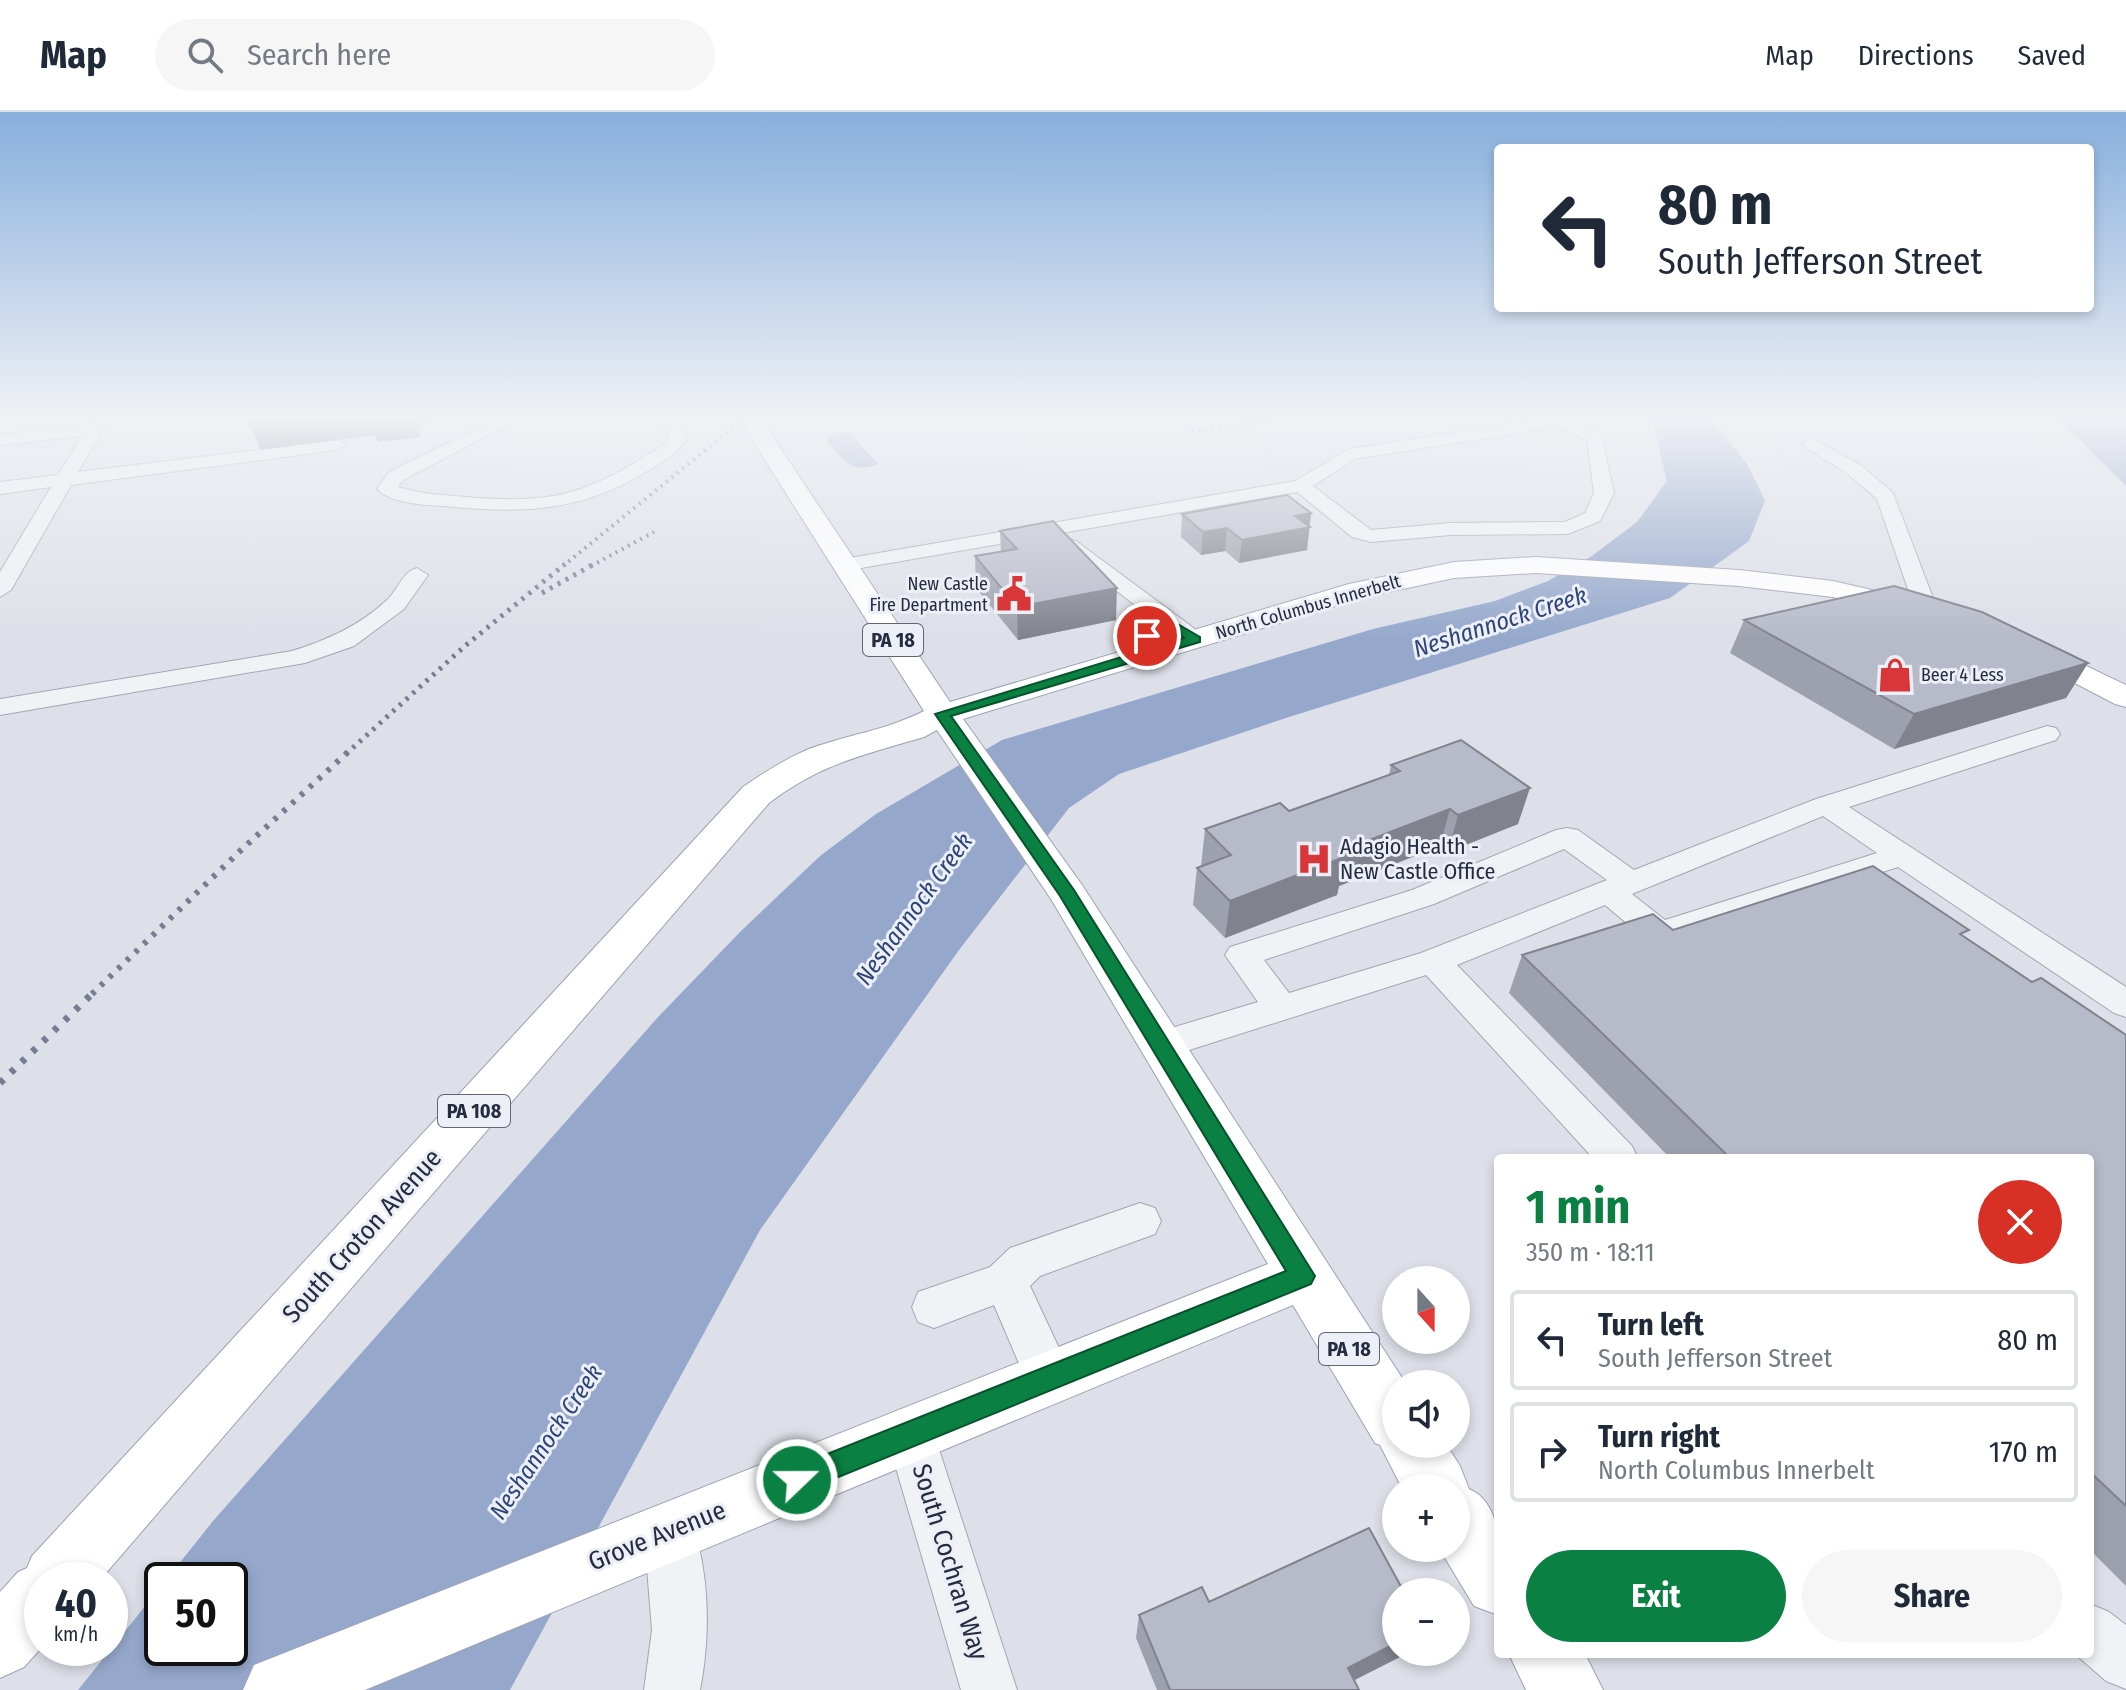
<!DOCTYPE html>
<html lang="en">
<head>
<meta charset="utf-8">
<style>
  :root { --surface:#fff; --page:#f6f6f7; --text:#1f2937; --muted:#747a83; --line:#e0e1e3; --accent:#0b8043 }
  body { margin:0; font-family:"Fira Sans Condensed",sans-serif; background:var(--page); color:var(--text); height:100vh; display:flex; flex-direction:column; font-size:30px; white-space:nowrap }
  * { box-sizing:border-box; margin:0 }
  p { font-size:26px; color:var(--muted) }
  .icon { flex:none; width:44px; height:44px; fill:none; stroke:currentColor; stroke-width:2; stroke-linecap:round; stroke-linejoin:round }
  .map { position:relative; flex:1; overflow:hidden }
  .panel { position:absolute; left:1494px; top:1042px; width:600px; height:504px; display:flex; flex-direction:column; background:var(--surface); border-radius:8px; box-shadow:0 4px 12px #0003 }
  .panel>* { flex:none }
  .banner { position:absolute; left:1494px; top:32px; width:600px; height:168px; border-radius:8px; box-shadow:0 4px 12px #0003; background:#fff; color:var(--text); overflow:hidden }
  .needle { width:52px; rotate:159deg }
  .fabs { position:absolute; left:1382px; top:1154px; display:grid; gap:16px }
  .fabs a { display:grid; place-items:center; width:88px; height:88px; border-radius:50%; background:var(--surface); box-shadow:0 4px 12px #0003; font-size:40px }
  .speed { position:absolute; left:24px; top:1450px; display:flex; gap:16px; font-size:40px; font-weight:700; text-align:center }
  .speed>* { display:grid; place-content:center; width:104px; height:104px; border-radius:50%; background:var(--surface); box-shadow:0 4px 12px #0003; line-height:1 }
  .speed small { font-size:20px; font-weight:400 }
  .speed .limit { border:4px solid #111; border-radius:12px; background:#fff; color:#111 }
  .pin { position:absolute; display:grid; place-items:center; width:68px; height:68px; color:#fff; margin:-34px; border:4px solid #fff; border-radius:50%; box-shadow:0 2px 8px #0007 }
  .me { position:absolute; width:88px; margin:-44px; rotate:68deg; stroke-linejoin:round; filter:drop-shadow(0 0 6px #0008) }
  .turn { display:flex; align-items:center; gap:28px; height:168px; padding:0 32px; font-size:36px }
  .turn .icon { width:104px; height:104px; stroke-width:2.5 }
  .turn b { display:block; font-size:56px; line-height:68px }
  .round { display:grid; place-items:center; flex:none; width:84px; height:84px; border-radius:42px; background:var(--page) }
  .summary { display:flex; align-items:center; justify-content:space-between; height:136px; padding:0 32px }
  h1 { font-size:48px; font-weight:700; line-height:60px; color:var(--accent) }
  .primary-button { display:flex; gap:16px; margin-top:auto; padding:16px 32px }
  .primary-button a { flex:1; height:92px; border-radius:48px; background:var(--accent); color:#fff; font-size:32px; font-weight:700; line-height:92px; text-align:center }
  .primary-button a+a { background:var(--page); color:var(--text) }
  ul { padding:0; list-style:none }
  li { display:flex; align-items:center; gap:24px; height:100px; margin:0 16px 12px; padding:0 16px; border:4px solid var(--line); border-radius:8px }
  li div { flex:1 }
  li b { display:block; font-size:30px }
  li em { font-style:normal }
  header { display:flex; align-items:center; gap:48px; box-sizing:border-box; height:112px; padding:0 40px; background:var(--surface); border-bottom:2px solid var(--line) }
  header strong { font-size:38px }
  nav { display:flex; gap:44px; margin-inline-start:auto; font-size:28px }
  .search { width:560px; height:72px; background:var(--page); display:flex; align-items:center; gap:20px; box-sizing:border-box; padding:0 28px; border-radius:44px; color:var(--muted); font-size:30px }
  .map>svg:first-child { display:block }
  .water { fill:#95a8cc }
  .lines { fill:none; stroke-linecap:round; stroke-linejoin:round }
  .minor-casing { stroke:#a2a6b2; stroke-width:2 }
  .major-casing { stroke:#9ca2b5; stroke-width:2 }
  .minor { fill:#f0f2f6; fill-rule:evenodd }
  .major { fill:#fff; fill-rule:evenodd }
  .rail-far3 { stroke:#757d93; stroke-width:4; stroke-dasharray:2 5; stroke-linecap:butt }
  .rail-far2 { stroke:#757d93; stroke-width:5; stroke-dasharray:3 6; stroke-linecap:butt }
  .rail-far1 { stroke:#757d93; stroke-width:6; stroke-dasharray:4 8; stroke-linecap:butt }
  .rail { stroke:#757d93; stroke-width:7; stroke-dasharray:5 10; stroke-linecap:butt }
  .wall { fill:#9da1ad }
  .shaded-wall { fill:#80838d }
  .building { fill:#b7bbc9; stroke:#80838d; stroke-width:2 }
  .route { fill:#0b8043; stroke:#07532c; stroke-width:2 }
  .labels { text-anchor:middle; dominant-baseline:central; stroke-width:6; stroke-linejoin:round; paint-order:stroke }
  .far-poi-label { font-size:18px; fill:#252c40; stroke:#edeff6; text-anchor:end }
  .far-street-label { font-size:18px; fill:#252c40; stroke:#edeff6 }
  .shield { fill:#edeff6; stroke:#616677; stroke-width:2 }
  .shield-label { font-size:20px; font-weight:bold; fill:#252c40 }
  .poi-label { font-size:22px; fill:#252c40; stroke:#edeff6; text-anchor:start }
  .water-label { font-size:24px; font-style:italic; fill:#2c4478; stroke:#edeff6 }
  .near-street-label { font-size:26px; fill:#252c40; stroke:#edeff6 }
</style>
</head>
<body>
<header>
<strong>Map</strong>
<div class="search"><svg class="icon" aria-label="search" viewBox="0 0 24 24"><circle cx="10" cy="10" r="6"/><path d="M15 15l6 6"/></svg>Search here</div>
<nav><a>Map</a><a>Directions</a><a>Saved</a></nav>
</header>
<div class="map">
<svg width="2126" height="1578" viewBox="0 0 2126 1578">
  <rect width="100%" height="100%" fill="#dde0e8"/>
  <!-- water -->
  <path class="water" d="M1652,306h58l39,49 16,34 -16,40 -79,57 -381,119 -170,57 -50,34 -110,142 -199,280 -250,460h-432l84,-105v63h68v-68h-64l47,-59 446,-505 82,-85 79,-75 56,-42 126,-74 371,-111 122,-28 53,-20 44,-25 45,-34 30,-41z
    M2057,306h69v68z
    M849,320l29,32c-25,11 -36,-4 -51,-23l8,-8z"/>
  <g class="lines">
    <!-- minor casing -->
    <g class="minor-casing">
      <path id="minor" d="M93,306h16l-31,54 259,-32 9,5 -9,5 -266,35 -60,105 -11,7v-25l51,-85 -51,7v-12l58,-7 24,-39 -82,9v-10l89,-11z
        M500,306h21l-118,62 -5,7c22,7 45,8 68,10 91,8 123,-4 199,-53l4,-5 -8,-21h16l10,21c-11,15 -27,25 -43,34 -68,41 -126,40 -202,33 -19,-1 -52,-3 -65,-17l12,-17z
        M1550,306l30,4 21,12 13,59 -14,28 -32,13 -117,1 -80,7 -19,-5 -55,-45 -453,79 -11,-6 11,-6 451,-78 54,-32zM1551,316l19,3 17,9 7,53 -9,20 -20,9 -114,1 -80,7 -58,-44 41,-27z
        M1811,326l51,28 31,27 40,105 -3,5h-16l-3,-5 -34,-99 -29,-25 -43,-27 -3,-4z
        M1069,427l7,2 127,94 4,5 -4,5h-16l-125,-96 -3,-4z
        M417,456l11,7 -24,34 -50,37 -49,17 -305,52v-16l292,-48c35,-11 67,-25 95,-51 11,-10 15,-28 30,-32z
        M2047,614l9,2 4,6 -4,6 -207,67 277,180v30l-12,-4 -216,-146 -238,77 -12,-3 -43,-36 -148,60 175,181 6,12h-45l-167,-183 -265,84 -13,-4 -5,-10 5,-10 110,-33 -33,-47 5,-8 182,-57 144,-60 11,-2 11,2 56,40 182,-71zM1823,704l54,37 -212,67 -33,-26zM1564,737l43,31 -186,73 -132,40 -25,-33 170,-56z
        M1140,1091l15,5 6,13 -6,13 -115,42 -10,10 43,92 -7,16 -17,7 -17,-7 -38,-89 -60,23 -16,-6 -6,-15 6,-15 72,-25 20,-19z
        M910,1298l17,7 7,17 83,256h-56l-75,-256 7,-17z
        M670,1393l18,8c22,53 23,121 12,177h-56l8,-60 -8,-99 8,-18z
        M2090,1492l19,8 17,13v64l-20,-8 -31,-27h15z"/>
    </g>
    <!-- major casing -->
    <g class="major-casing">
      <path id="major" d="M743,306h21l4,12 182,272 399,-118 105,-22 82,-5 203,13 94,11 86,20 4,6 -4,6 -10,3 -76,-19 -94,-11 -203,-13 -82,5 -89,19 -402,122 119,166 324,499h-10v60h50l14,22 9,23c41,17 29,89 29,126l-24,-9 -35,-58h17v-60h-54l-22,-43 -5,-2 -82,-138 -928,385h-122l11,-25 1014,-401 -217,-365 -114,-169 -13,7c-61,18 -104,27 -155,66l-669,777h-58v67l-18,20 -24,11v-86l18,-20 9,-4 5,-12 711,-769c22,-15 42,-28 66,-38 38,-14 78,-19 115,-38l-178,-281z
        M2034,529l92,44v22l-11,-3 -92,-48 -4,-6 4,-6z
        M1509,1542h76l18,36h-77z"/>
    </g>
    <!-- minor -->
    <use href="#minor" class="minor"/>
    <!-- major -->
    <use href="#major" class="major"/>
    <!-- rail-far3 -->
    <path class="rail-far3" d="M1191,320l93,-14
      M563,454l182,-148
      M591,454l63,-34"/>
    <!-- rail-far2 -->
    <path class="rail-far2" d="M542,481l52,-29
      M346,642l119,-108 100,-82"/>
    <!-- rail-far1 -->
    <path class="rail-far1" d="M92,882l147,-142 109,-100"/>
    <!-- rail -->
    <path class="rail" d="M0,971l94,-91"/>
  </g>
  <!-- wall -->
  <path class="wall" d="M1311,401l-4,37 -68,13 -14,-12 -24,4 -20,-18 1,-23z
    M1000,419l116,89 -98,20 -42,-52 -1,-32 26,-4z
    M1744,508l344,43 -22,35 -172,51 -164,-96z
    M1391,653l127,59 -70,28 -8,-6 -101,40 -2,9 -112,43 -32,-33 4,-37 4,-2 4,-37 84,-18 100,-36z
    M1965,825l67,45 94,53v551l-36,-36v-392h-420l-161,-165 13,-38z
    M1209,1490l145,78 5,10h-202l-21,-52 3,-23z"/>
  <!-- shaded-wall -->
  <path class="shaded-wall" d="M282,306h146v3l-9,1 1,15 -42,5 -3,-7 -114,15 -13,-28z
    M1311,401l-4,37 -68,13 3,-23 53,-24z
    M1227,416l-2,23 -24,4 2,-23z
    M1117,476l-1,32 -98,20 -1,-33z
    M2088,551l-22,35 -172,51 20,-35z
    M1530,676l-12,36 -70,28 10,-37z
    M1450,697l-10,37 -101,40 -2,9 -112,43 5,-37 108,-49z
    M1396,1531v9h14l-73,37 11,-21z"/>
  <!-- building -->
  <path class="building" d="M249,306h33l-34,4z
    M1287,383l24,18 -16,3 15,11 -68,13 -15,-12 -24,4 -21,-18z
    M1053,409l64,67 -100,19 -42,-51 42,-7 -17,-18z
    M1894,474l88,26 106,51 -174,51 -170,-94z
    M1461,628l69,48 -72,27 -8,-6 -112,43 6,5 -114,44 -33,-33 34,-13 -26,-26 75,-26 9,8 111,-40 -9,-6z
    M1873,754l96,64 -9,4 72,48 9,-4 85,57v471l-36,-34v-314h-360l-208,-203 131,-41 20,16z
    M1369,1416l35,64h-8v51l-48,25 11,22h-189l-31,-75 63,-28 7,15z"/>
  <!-- sky -->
  <linearGradient id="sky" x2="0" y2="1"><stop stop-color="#87afdd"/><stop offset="0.58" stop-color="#f0f1f5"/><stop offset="1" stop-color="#f0f1f5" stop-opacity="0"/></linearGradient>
  <rect width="2126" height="527" fill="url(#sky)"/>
  <!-- route -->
  <path class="route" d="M1176,511l24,14v5l-249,74 123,174 241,386 -4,8 -514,210 -10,-4 -5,-10 5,-10 499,-199 -226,-375 -125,-182 249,-76 -9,-6 -28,8 -7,-4z"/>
  <!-- icons -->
  <defs>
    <g id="civic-bare" transform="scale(2.76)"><path d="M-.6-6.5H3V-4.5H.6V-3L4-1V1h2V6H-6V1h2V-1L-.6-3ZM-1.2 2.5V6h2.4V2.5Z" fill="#d93639" stroke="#edeff6" stroke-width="2.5" paint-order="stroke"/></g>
    <g id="shop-bare" transform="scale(2.76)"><path d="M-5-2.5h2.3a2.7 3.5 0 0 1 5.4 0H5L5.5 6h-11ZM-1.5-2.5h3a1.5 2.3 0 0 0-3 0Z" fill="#d93639" stroke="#edeff6" stroke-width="2.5" paint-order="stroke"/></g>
    <g id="hospital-bare" transform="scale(2.76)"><path d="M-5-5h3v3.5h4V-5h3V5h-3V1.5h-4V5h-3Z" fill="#d93639" stroke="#edeff6" stroke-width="2.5" paint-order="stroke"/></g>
  </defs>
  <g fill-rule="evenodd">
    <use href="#civic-bare" x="1014" y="482"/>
    <use href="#shop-bare" x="1895" y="563"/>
    <use href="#hospital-bare" x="1314" y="747"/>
  </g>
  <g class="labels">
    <!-- far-poi labels -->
    <g class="far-poi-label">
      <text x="988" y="472">New Castle<tspan x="988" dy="21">Fire Department</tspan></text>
      <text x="1921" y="563" text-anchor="start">Beer 4 Less</text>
    </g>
    <!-- far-street labels -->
    <g class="far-street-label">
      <text transform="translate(1308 495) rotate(-16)">North Columbus Innerbelt</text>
    </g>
    <!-- shield labels -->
    <g class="shield">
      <rect x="863" y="512" width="60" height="32" rx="6"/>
      <rect x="438" y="983" width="72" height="32" rx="6"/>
      <rect x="1319" y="1221" width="60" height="32" rx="6"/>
    </g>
    <g class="shield-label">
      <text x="893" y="528">PA 18</text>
      <text x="474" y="999">PA 108</text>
      <text x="1349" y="1237">PA 18</text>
    </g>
    <!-- poi labels -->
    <g class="poi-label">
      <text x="1340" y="734">Adagio Health -<tspan x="1340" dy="25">New Castle Office</tspan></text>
    </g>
    <!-- water labels -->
    <g class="water-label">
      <text transform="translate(1500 510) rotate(-18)">Neshannock Creek</text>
      <text transform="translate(914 797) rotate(-54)">Neshannock Creek</text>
      <text transform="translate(546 1330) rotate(-56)">Neshannock Creek</text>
    </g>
    <!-- near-street labels -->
    <g class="near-street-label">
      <text transform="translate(362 1124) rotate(-48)">South Croton Avenue</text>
      <text transform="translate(657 1424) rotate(-22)">Grove Avenue</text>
      <text transform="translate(950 1450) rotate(73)">South Cochran Way</text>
    </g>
  </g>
</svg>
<div class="fabs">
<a><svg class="needle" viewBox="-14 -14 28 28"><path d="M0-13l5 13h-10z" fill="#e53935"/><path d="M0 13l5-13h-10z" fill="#747a83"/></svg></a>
<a><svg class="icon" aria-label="sound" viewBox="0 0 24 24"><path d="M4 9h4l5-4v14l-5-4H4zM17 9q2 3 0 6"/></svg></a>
<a>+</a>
<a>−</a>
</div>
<div class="speed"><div>40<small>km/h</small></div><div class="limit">50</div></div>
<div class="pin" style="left:1147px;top:524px;background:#d93025"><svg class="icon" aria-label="arrive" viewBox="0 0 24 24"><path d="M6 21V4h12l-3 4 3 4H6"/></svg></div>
<svg class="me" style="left:797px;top:1368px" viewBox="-20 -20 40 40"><circle r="17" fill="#0b8043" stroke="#fff" stroke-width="3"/><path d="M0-11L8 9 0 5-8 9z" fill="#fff"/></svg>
<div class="banner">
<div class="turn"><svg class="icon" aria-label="left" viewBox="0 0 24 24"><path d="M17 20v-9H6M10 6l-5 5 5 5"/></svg><div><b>80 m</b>South Jefferson Street</div></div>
</div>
<section class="panel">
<div class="summary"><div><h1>1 min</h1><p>350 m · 18:11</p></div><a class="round" style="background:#d93025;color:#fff"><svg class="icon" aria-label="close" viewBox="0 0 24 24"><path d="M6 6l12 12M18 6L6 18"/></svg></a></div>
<ul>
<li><svg class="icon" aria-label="left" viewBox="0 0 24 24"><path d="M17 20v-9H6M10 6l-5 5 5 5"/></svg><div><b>Turn left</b><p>South Jefferson Street</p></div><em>80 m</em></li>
<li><svg class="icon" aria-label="right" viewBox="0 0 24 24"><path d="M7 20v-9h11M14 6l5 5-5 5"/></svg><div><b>Turn right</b><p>North Columbus Innerbelt</p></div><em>170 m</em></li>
</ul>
<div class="primary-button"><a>Exit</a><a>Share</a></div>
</section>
</div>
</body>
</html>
